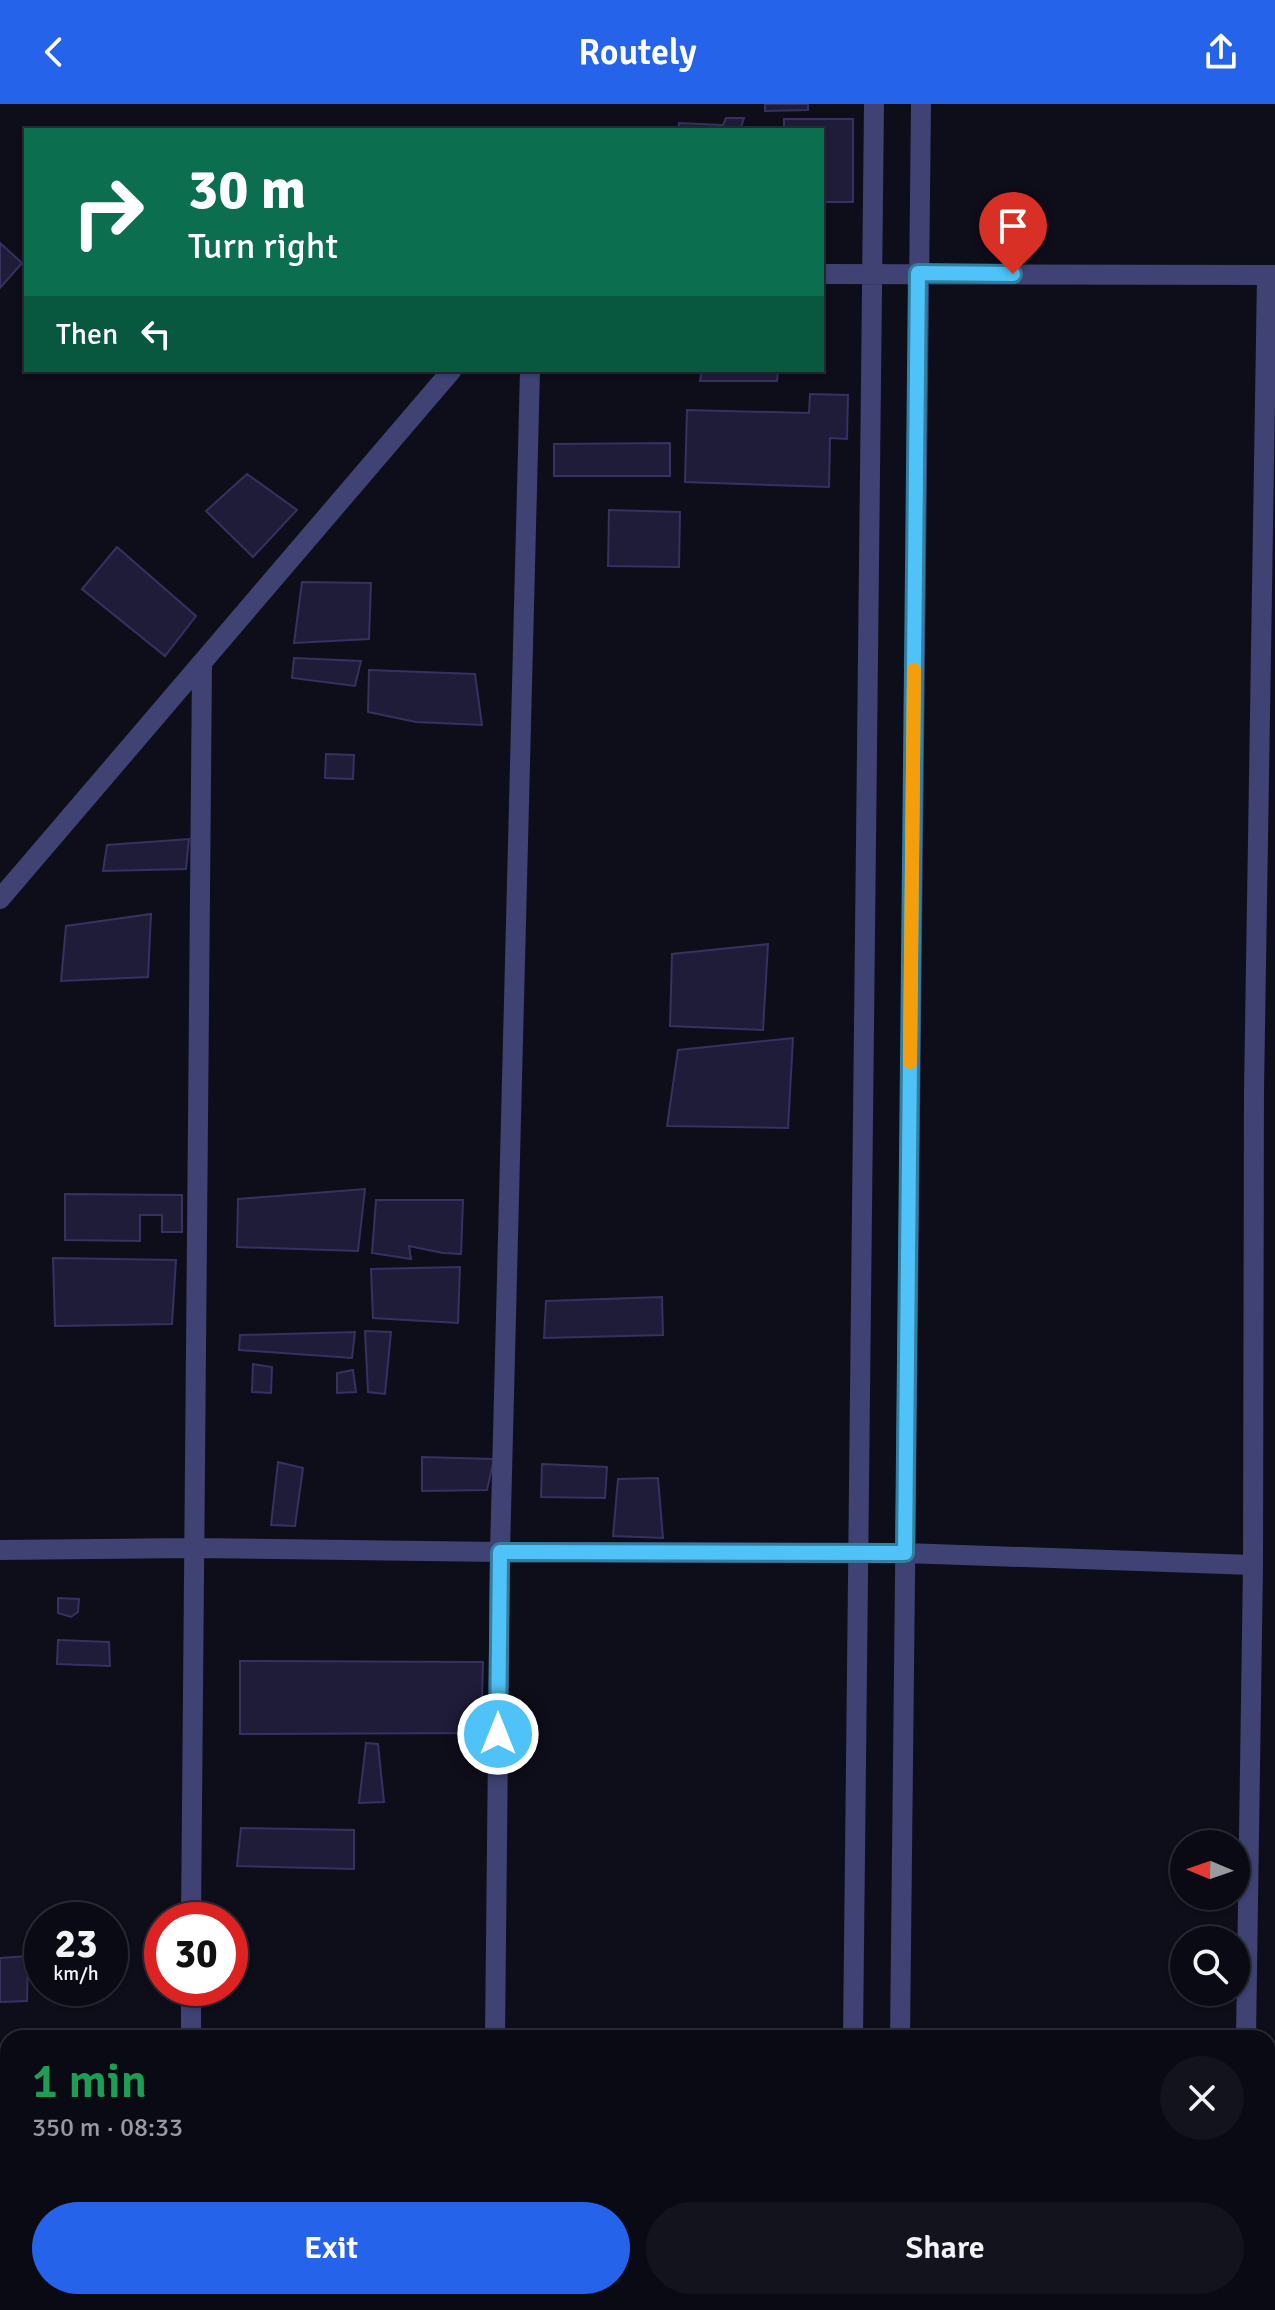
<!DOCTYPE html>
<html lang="en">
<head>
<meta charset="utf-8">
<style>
  :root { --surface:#0a0a14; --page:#13131d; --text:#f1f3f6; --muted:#999aa0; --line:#2a2b34; --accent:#2563eb }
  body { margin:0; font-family:Signika,sans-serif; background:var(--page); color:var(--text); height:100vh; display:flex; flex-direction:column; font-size:30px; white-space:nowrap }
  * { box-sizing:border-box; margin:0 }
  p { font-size:26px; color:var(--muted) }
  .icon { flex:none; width:44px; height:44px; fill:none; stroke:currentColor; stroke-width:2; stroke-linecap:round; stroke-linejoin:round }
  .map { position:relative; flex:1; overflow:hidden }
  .side { position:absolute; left:0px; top:1926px; width:1276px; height:280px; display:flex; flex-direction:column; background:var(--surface); border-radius:24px 24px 0 0; box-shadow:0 2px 6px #0004,0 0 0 2px var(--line) }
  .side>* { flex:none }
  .hud { position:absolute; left:24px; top:24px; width:800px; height:244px; border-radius:0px; box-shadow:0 2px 6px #0004,0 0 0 2px var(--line); background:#0b6e4f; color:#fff; overflow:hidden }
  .needle { width:52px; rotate:272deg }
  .buttons { position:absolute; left:1170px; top:1726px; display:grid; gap:16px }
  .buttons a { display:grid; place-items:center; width:80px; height:80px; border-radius:50%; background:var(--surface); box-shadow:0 2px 6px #0004,0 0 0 2px var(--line); font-size:40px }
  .speed { position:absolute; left:24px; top:1798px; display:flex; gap:16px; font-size:40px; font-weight:700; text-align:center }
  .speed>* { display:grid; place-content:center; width:104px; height:104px; border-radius:50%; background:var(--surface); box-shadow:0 2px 6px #0004,0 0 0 2px var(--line); line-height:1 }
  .speed small { font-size:20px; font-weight:400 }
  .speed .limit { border:12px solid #d22; background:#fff; color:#111 }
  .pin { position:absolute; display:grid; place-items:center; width:68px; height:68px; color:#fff; margin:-82px -34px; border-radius:50% 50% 50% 0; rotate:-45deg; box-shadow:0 0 8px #0007 }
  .pin .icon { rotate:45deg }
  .me { position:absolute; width:88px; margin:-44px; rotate:0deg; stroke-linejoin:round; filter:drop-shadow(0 0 6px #0008) }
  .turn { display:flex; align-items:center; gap:28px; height:168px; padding:0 32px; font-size:36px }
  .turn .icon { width:104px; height:104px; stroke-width:2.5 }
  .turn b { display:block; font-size:56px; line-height:68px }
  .then { display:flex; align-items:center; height:76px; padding:0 32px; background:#0003; gap:16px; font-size:30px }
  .round { display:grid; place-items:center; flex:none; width:84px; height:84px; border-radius:42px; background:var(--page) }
  .summary { display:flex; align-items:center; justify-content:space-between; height:136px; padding:0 32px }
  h1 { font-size:48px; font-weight:600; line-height:60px; color:#1e9e55 }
  .cta { display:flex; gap:16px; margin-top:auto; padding:16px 32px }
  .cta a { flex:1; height:92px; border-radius:48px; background:var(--accent); color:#fff; font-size:32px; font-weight:600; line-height:92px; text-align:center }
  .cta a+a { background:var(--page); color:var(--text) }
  header { display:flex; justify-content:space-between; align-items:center; height:104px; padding:0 32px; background:var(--accent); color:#fff; font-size:36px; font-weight:600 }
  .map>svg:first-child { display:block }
  .building { fill:#1f1c39; stroke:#363161; stroke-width:2 }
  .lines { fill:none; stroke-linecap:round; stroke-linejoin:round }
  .minor { stroke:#3f4273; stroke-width:20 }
  .route-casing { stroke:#337fa1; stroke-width:20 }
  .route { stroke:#4fc3f7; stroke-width:14 }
  .slow { stroke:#f59e0b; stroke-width:14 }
</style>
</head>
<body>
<header><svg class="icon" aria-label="back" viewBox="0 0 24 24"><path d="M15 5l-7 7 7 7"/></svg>Routely<svg class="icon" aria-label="share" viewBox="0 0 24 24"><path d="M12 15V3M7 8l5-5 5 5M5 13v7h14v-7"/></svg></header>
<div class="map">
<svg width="1275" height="2206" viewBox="0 0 1275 2206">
  <rect width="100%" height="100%" fill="#0e0d1a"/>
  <!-- building -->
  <path class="building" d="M765,0h43v6l-43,1z
    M726,14h18l-4,12h-61v-7l44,2z
    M784,15h69v83h-31v-72h-38z
    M0,139l22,20 -22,25z
    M702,266h76l-1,11h-77z
    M810,290l38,1 -1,44 -17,-1 -1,49 -144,-5 2,-72 122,3z
    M670,339v33h-116v-32z
    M247,370l50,36 -44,47 -47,-46z
    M609,406l71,2 -1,55 -71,-1z
    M117,443l79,69 -31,40 -83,-67z
    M302,478l69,1 -2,56 -75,4z
    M294,554l67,3 -6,25 -63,-8z
    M369,566l106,4 7,51 -66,-3 -48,-10z
    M326,650l28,1 -1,24 -28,-1z
    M189,735l-3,30 -83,2 4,-26z
    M151,810l-3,63 -87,4 5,-55z
    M768,840l-5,86 -93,-4 2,-72z
    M793,934l-5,90 -121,-2 11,-76z
    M365,1085l-7,62 -121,-4 1,-48z
    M65,1090l117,1v37h-20v-17h-22v26l-75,-1z
    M376,1096h87l-2,54 -18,-1 -34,-7 2,13 -39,-6z
    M53,1154l123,2 -4,64 -117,2z
    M460,1163l-2,56 -85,-5 -2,-49z
    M662,1193l1,38 -119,3 2,-37z
    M365,1227l26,1 -6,62 -17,-2z
    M355,1228l-3,26 -113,-8 1,-15z
    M253,1260l19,3 -1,26 -19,-1z
    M353,1266l3,22 -19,1v-20z
    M422,1353l72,2 -7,31 -65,1z
    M278,1358l25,6 -8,58 -24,-1z
    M542,1360l65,3 -2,31 -64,-1z
    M658,1374l5,60 -50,-2 5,-57z
    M58,1494l21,1 -1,13 -7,5 -13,-4z
    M58,1536l51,2 1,24 -53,-2z
    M240,1557l243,1 -2,71 -241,1z
    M366,1639l12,1 6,58 -25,1z
    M241,1724l113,2v39l-117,-3z
    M28,1852l-1,45 -27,1v-44z
    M54,2198h93l-1,8h-92z
    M658,2198h165v8h-166z"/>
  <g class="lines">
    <!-- minor -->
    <path class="minor" d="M822,170l453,1
      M0,795l452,-529
      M0,1446l193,-2 307,4 405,1 348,12
      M191,1816l11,-1255
      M191,1934v-50
      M495,1934l5,-486 30,-1182
      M853,1934l21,-1934
      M900,1934l21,-1934
      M1246,1934l7,-473 1,-475 13,-815
      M855,2198v8
      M190,2206v-8
      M493,2206v-8
      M897,2206v-8
      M1242,2206v-8"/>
  </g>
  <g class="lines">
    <!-- route casing -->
    <g class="route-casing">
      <path id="route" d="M498,1630l2,-182 405,1 13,-1280 95,1"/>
    </g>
    <!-- route -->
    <use href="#route" class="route"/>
    <!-- slow -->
    <path class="slow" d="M910,958l4,-392"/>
  </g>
</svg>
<div class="buttons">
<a><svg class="needle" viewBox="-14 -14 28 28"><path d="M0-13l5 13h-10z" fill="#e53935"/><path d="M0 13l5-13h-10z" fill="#999aa0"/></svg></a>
<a><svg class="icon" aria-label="search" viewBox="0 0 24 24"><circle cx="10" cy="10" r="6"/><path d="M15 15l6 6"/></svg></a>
</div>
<div class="speed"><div>23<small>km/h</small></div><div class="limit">30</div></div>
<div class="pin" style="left:1013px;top:170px;background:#d93025"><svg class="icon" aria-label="arrive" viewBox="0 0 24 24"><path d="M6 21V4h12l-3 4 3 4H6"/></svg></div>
<svg class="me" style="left:498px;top:1630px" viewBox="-20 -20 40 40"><circle r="17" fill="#4fc3f7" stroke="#fff" stroke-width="3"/><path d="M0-11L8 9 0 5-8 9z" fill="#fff"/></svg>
<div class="hud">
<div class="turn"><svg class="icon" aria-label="right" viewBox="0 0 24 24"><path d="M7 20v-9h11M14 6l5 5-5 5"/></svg><div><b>30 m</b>Turn right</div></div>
<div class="then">Then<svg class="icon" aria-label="left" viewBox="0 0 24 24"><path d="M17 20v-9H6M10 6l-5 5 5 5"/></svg></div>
</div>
<section class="side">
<div class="summary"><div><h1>1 min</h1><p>350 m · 08:33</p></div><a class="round"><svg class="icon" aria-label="close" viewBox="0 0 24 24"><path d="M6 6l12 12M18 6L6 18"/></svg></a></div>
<div class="cta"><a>Exit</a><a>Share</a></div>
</section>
</div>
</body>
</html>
